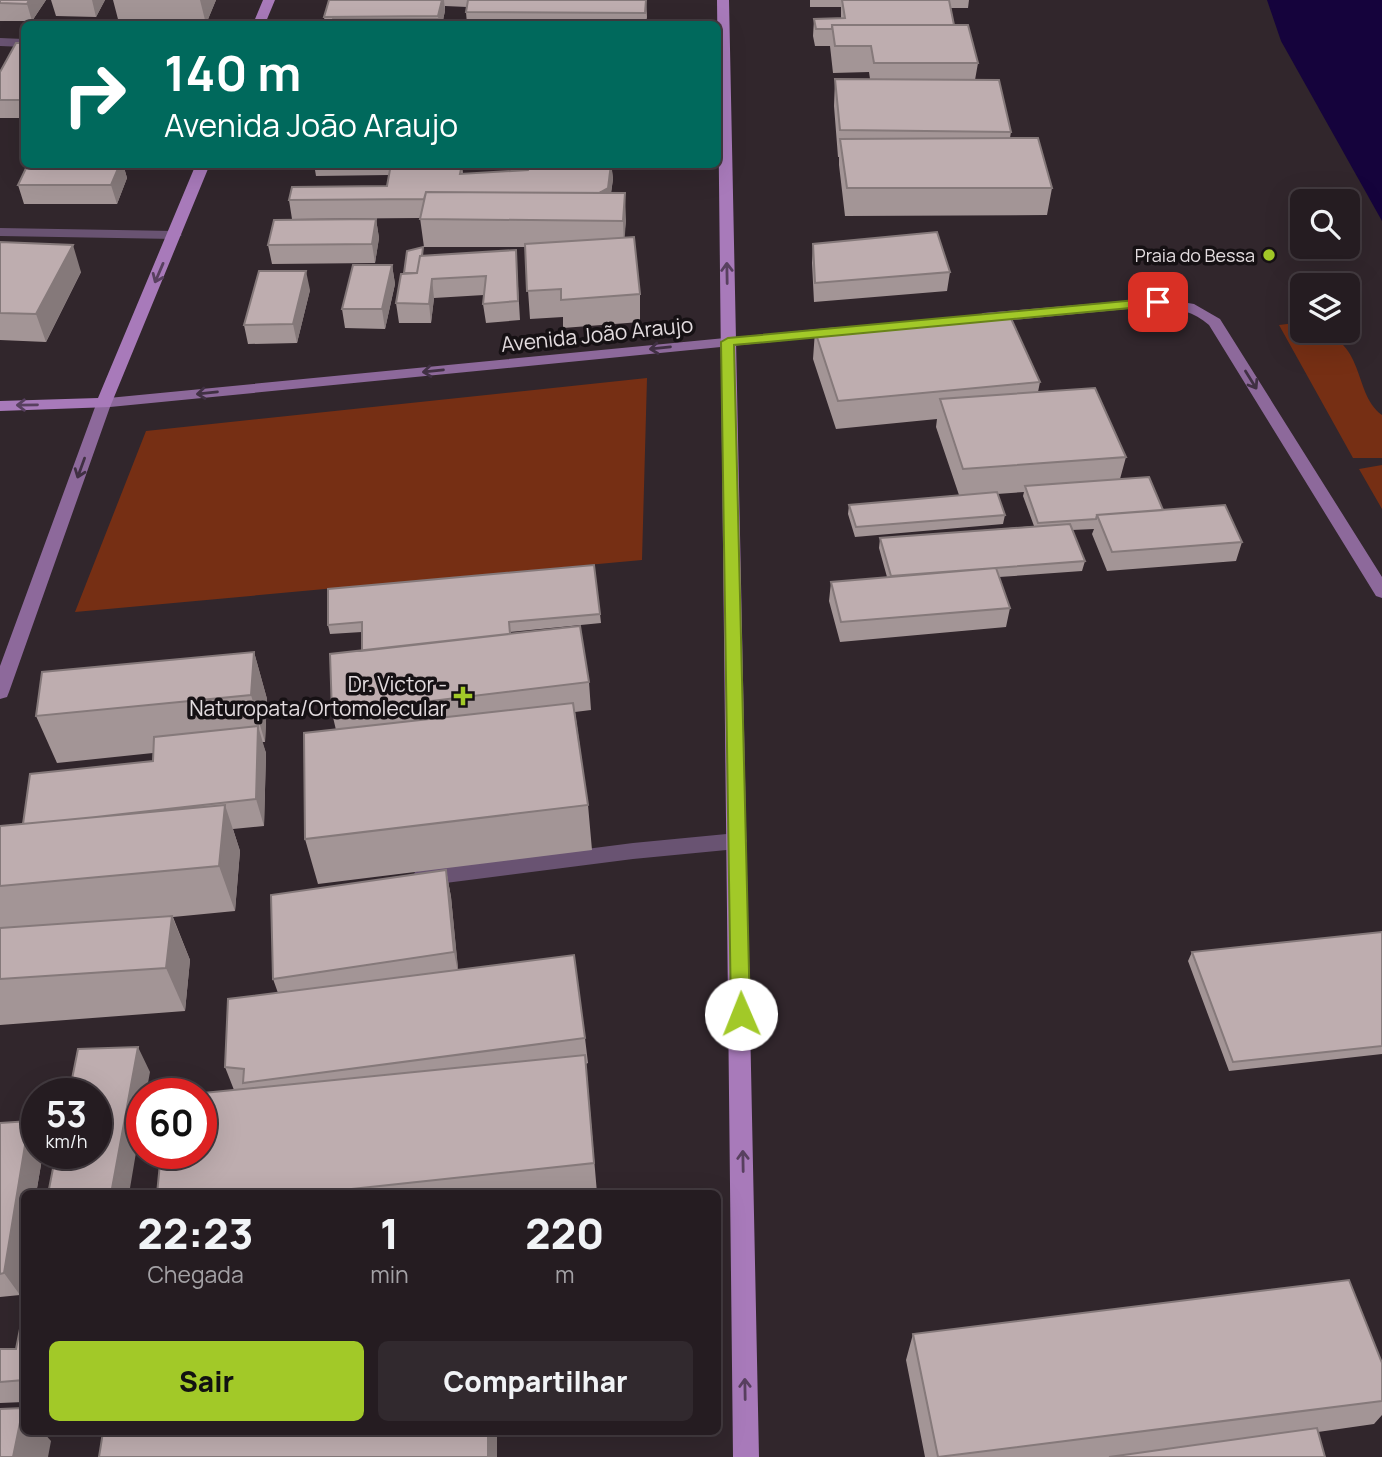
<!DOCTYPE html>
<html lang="pt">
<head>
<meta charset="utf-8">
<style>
  :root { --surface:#251c21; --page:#31292e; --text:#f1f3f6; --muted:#a3a1a5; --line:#423a3f; --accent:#a2c928 }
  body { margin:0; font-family:Manrope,sans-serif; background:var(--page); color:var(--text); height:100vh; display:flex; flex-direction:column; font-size:26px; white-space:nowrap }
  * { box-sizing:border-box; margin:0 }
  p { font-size:23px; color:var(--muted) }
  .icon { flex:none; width:38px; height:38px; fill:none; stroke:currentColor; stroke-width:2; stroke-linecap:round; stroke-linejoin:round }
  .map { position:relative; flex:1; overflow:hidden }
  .panel { position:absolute; left:21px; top:1190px; width:700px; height:245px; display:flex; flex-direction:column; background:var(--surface); border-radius:10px; box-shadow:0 7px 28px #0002,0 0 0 2px var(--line) }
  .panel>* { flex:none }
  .guide { position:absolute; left:21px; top:21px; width:700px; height:147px; border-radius:10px; box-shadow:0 7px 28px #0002,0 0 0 2px var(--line); background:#00695c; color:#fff; overflow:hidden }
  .controls { position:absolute; left:1290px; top:189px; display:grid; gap:14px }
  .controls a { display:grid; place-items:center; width:70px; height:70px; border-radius:10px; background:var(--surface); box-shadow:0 7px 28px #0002,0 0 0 2px var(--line); font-size:35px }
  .speed { position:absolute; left:21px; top:1078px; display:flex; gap:14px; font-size:35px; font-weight:700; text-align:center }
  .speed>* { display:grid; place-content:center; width:91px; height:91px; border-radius:50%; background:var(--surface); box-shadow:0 7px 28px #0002,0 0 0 2px var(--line); line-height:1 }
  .speed small { font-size:18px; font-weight:400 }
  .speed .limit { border:10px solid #d22; background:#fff; color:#111 }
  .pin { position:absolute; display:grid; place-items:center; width:60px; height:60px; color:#fff; margin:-30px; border-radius:14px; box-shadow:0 4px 10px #0006 }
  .me { position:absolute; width:77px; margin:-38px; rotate:359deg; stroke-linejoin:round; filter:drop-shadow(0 0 5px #0008) }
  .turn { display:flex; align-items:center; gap:24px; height:147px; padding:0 28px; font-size:32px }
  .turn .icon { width:91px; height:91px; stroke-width:2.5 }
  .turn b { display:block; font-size:49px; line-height:60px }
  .eta { display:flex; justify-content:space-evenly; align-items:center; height:119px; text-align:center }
  .eta b { font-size:42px; font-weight:800; line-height:49px }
  .button { display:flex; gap:14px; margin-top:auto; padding:14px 28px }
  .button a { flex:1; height:80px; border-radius:10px; background:var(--accent); color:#111; font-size:28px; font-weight:800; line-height:80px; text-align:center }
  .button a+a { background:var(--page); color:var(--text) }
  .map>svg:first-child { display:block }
  .green { fill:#762f14 }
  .water { fill:#15033c }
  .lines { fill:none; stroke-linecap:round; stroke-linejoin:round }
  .service { fill:#695372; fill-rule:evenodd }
  .minor { fill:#695372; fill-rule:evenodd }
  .secondary { fill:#8d699b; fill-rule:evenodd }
  .primary { fill:#a87aba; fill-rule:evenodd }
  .wall { fill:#a39596 }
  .shaded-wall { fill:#85797a }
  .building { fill:#beadaf; stroke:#85797a; stroke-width:2 }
  .oneway { stroke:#58405f }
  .oneway2 { stroke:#403043 }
  .route { fill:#a2c928; stroke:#69831a; stroke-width:2 }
  .poi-dot { fill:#a2c928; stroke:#161114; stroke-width:2.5 }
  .labels { text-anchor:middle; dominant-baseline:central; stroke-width:7; stroke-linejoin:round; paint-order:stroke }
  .far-poi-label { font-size:18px; fill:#e3dcdf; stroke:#161114; text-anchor:end }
  .street-label { font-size:21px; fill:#e3dcdf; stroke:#161114 }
  .poi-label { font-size:21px; fill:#e3dcdf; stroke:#161114; text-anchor:end }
</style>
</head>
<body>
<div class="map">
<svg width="1382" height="1457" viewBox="0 0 1382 1457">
  <rect width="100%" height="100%" fill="#31262c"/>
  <!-- green -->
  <path class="green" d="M1295,323l7,2v6c67,0 48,61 80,84v43h-29l-74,-133z
    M647,378l-5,182 -567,52 71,-181z
    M1382,465v44l-23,-40z"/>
  <!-- water -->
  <path class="water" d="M1267,0h115v221l-101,-180z"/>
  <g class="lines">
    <!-- service -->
    <path class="service" d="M737,833l7,2 3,6 -3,6 -7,2 -104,10 -211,27 -7,-2 -3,-6 3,-6 7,-2 211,-27z"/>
    <!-- minor -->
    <path class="minor" d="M0,38l24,1v8l-24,-1z
      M0,228l175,3 7,4 -7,4 -175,-3z"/>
    <!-- secondary -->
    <path class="secondary" d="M1158,298l36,6 26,15 162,258v21l-6,-2 -167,-271c-15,-13 -31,-17 -51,-19l-175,17 -8,-5 8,-5z
      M838,327l5,2 3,3 -3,3 -733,72 -101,285 -2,5 -7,2v-33l98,-267z"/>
    <!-- primary -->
    <path class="primary" d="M263,0h12l-10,24h-12z
      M717,0h12l30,1457h-26z
      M196,164h14l-100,243 -110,4v-10l98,-3z"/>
  </g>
  <!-- wall -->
  <path class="wall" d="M0,0h46l-14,21h-32z
    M51,0h54l-9,17 -40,-1z
    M113,0h103l-10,24 -87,-1z
    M329,0h317l1,17 -1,7h-179l-1,-12 1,-5 -22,-1v5l-3,13h-117l-1,-7z
    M810,0h159l-1,8h-17l3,17 24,38 -3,17 36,52 -1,6 42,50 -5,27 -202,1 -6,-51v-8h-1l-4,-51 1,-27h35l-1,-7 -36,1 -3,-27h-15l-2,-10 1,-17 27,-1v-11h-31z
    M24,43v75h-24v-46z
    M28,164h95l4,14 -10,26h-93l-6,-19z
    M314,164h148l1,10 64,-4 -1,-6h102l-1,6h-15l1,9 -2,14 15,27 -2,17 16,57v28l-77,6v-11l-33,2 -5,-72h-101l-4,-29 -128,1 -3,-19 98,-14 2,-11 -73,1z
    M376,219l3,19 -4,25 -103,1 -4,-19z
    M0,242l81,30 -35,70 -46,-2z
    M813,244l137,28 -3,19 -133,11 -2,-39z
    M424,255l93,14 3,51 -34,3 -3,-19 1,-9 -50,3 -3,25h-32l-3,-20 8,-30z
    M392,265l3,19 -10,45 -40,-1 -3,-19z
    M310,290l-13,53 -49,1 -4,-19z
    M815,331l225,51 -2,10 88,65 -6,22 43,31 79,32 -6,19 -129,10 -15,-37 2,-5 -22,1 13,31 -3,10 -83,6 11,31 -4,19 -166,15 -11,-41 2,-19 56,-5 -8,-29 1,-10 154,-12 -11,-30 1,-4 -27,2 8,21 -2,9 -148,13 -7,-23 1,-9 110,-10 -23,-68 1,-8 -101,10 -23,-70z
    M328,589l272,25 1,9 -91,9v2l79,48 2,28 -16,2 13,93 4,45 -274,34 -13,-45 31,-109 -4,-17 30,-62v-19l-32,2 -2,-9z
    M254,652l13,47 -2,43h-3l4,11 -2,73 -31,3 7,22 -5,60 -62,6 17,43 -5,51 -185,14v-199l23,-2 130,-63v-8l-96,10 -21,-47z
    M446,870l5,27 7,73 127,68 3,25 -2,1 11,129 -440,1 77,-104 -9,-23 53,-74 -5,-14z
    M1382,932v122l-153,17 -41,-110 4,-9z
    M29,1121l8,11v21h6l-7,41h-12l-4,101 -20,2v-174z
    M24,1309v93l-24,1v-54h16z
    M913,1334l469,29v52l-8,9 -56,8 7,25h-400l-19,-97z"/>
  <!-- shaded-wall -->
  <path class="shaded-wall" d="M29,0h17l-14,21 -5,-17z
    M92,0h13l-9,17z
    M200,0h16l-10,24z
    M442,0h2l1,11 -3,13h-3l-1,-8z
    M120,164h3l4,14 -10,26 -6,-19z
    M611,164l2,15 -4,28 -20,10z
    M625,193l1,27 -2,28 -1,-27z
    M376,219l3,19 -4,25 -3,-19z
    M73,245l8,27 -35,70 -10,-28z
    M392,265l3,19 -10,45 -3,-20z
    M306,271l4,19 -13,53 -4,-19z
    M432,279l2,19 -3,25 -2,-19z
    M254,652l13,47 -2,43 -14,-47z
    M258,726l8,27 -2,73 -8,-27z
    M225,805l15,46 -5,60 -16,-45z
    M446,870l5,27 8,81 -5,-26z
    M172,916l18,44 -5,51 -19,-43z
    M138,1047l12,25 -4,22h-4v23l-13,77h-18z
    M29,1121l8,11v21h6l-7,41h-12v74l-4,27 -16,-22z
    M23,1408l1,2v22h19l8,9 -3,16h-35z
    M488,1432h9v25h-9z"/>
  <!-- building -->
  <path class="building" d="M0,0h29l-2,4 -27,-1z
    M329,0h113l-4,16 -114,1z
    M468,0h178l-1,13 -179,-1z
    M842,0h107l5,25h-122v4h-16l-2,-10 31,-1z
    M333,19h109l-2,5h-109z
    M624,22v2h-114v-1z
    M832,25h136l10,38h-104l-3,-17h-36z
    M16,43h8v57h-24v-28z
    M835,79l164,1 12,52 -171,-2z
    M1038,138l14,50h-205l-7,-49z
    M28,164h92l-9,21h-93z
    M391,164h71l-2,10 68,-4 2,-6h81l-3,24 -9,5 -173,-1 -2,7 -135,1 3,-13 95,-1z
    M426,192l199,1 -2,28 -203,-2z
    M376,219l-4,25 -104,1 6,-25z
    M937,232l13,40 -135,11 -2,-39z
    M634,237l6,57 -79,6v-11l-34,2 -2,-47z
    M0,242l73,3 -37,69 -36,-1z
    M423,247l-1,9h-2l-3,17h-13l3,-22z
    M516,250l2,51 -35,3 3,-28 -54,3 -3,25 -33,-1 5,-29 16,-1 3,-17z
    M353,265h39l-10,44h-40z
    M259,271h47l-13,53 -49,1z
    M1009,314l31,68 -202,19 -23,-70z
    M1095,388l31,69 -163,12 -23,-70z
    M1149,477l14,33 -66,5 -1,4 -58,4 -13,-37z
    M997,492l8,23 -149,12 -7,-22z
    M1225,505l17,37 -130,10 -15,-37z
    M1070,524l15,37 -194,15 -11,-38z
    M594,565l6,49 -91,8 1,12 -148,17v-29l-34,3v-36z
    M996,568l14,40 -169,14 -10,-40z
    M580,626l9,56 -257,31 -2,-59z
    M254,652l-3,43 -215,21 6,-44z
    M573,703l15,102 -283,34 -1,-106z
    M258,726l-2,73 -160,18 -73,7 7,-50 123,-13 1,-24z
    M225,805l-6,61 -219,20v-60z
    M446,870l8,82 -181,27 -2,-84z
    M172,916l-6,52 -166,11v-51z
    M1382,932v114l-149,16 -41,-110z
    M574,955l11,83 -342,45 1,-14 -19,-2 3,-68z
    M138,1047l-27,147h-63l8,-41h40v-59h-27l9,-45z
    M585,1055l9,108 -289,31h-148l4,-41h40v-59h-8z
    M29,1121l-25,152 -4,1v-151z
    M1349,1280l33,83v38l-444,56 -25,-123z
    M24,1309v71l-24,2v-33h16z
    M23,1408l-10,49h-13v-48z
    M1317,1428l8,29h-216z
    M103,1432h385v25h-389z"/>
  <!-- one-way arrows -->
  <defs><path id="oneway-shaft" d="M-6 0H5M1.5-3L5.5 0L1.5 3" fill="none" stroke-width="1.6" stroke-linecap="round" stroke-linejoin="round" transform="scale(1.75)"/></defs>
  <g class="oneway">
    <use href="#oneway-shaft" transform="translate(159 273) rotate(113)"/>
    <use href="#oneway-shaft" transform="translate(727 273) rotate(-91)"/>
    <use href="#oneway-shaft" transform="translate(27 405) rotate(179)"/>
    <use href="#oneway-shaft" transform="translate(743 1161) rotate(-91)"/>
    <use href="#oneway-shaft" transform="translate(745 1389) rotate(-91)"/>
  </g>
  <g class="oneway2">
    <use href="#oneway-shaft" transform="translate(660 348) rotate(174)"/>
    <use href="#oneway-shaft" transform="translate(433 371) rotate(174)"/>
    <use href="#oneway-shaft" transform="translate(1251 380) rotate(58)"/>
    <use href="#oneway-shaft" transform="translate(207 393) rotate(174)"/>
    <use href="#oneway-shaft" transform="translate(81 468) rotate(110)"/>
  </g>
  <!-- route -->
  <path class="route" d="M1158,298l4,1v6l-428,40 16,669 -3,6 -6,2 -7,-2 -3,-6 -10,-672 7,-4z"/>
  <!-- markers -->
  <g class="poi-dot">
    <circle cx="1269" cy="255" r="7"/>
    <path d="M459.5 685.5h7v7h7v7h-7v7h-7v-7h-7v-7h7z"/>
  </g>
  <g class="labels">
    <!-- far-poi labels -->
    <g class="far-poi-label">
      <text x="1255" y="255">Praia do Bessa</text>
    </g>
    <!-- street labels -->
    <g class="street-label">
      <text transform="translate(597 334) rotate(-6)">Avenida João Araujo</text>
    </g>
    <!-- poi labels -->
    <g class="poi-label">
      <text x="447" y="684">Dr. Victor -<tspan x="447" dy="24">Naturopata/Ortomolecular</tspan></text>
    </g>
  </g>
</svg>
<div class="controls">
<a><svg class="icon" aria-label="search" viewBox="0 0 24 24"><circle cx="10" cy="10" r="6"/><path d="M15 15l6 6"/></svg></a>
<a><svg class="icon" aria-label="layers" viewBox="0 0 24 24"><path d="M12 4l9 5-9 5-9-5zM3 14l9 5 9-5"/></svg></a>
</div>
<div class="speed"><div>53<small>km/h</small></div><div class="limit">60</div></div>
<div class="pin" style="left:1158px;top:302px;background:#d93025"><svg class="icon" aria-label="arrive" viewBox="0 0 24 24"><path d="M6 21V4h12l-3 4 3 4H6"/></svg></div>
<svg class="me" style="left:741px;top:1014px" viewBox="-20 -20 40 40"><circle r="19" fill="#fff"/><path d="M0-13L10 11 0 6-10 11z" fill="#a2c928"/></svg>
<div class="guide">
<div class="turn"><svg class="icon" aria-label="right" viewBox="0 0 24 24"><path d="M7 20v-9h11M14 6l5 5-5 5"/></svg><div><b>140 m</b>Avenida João Araujo</div></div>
</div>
<section class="panel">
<div class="eta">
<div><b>22:23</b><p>Chegada</p></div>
<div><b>1</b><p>min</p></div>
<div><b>220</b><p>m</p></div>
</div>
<div class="button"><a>Sair</a><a>Compartilhar</a></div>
</section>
</div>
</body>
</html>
